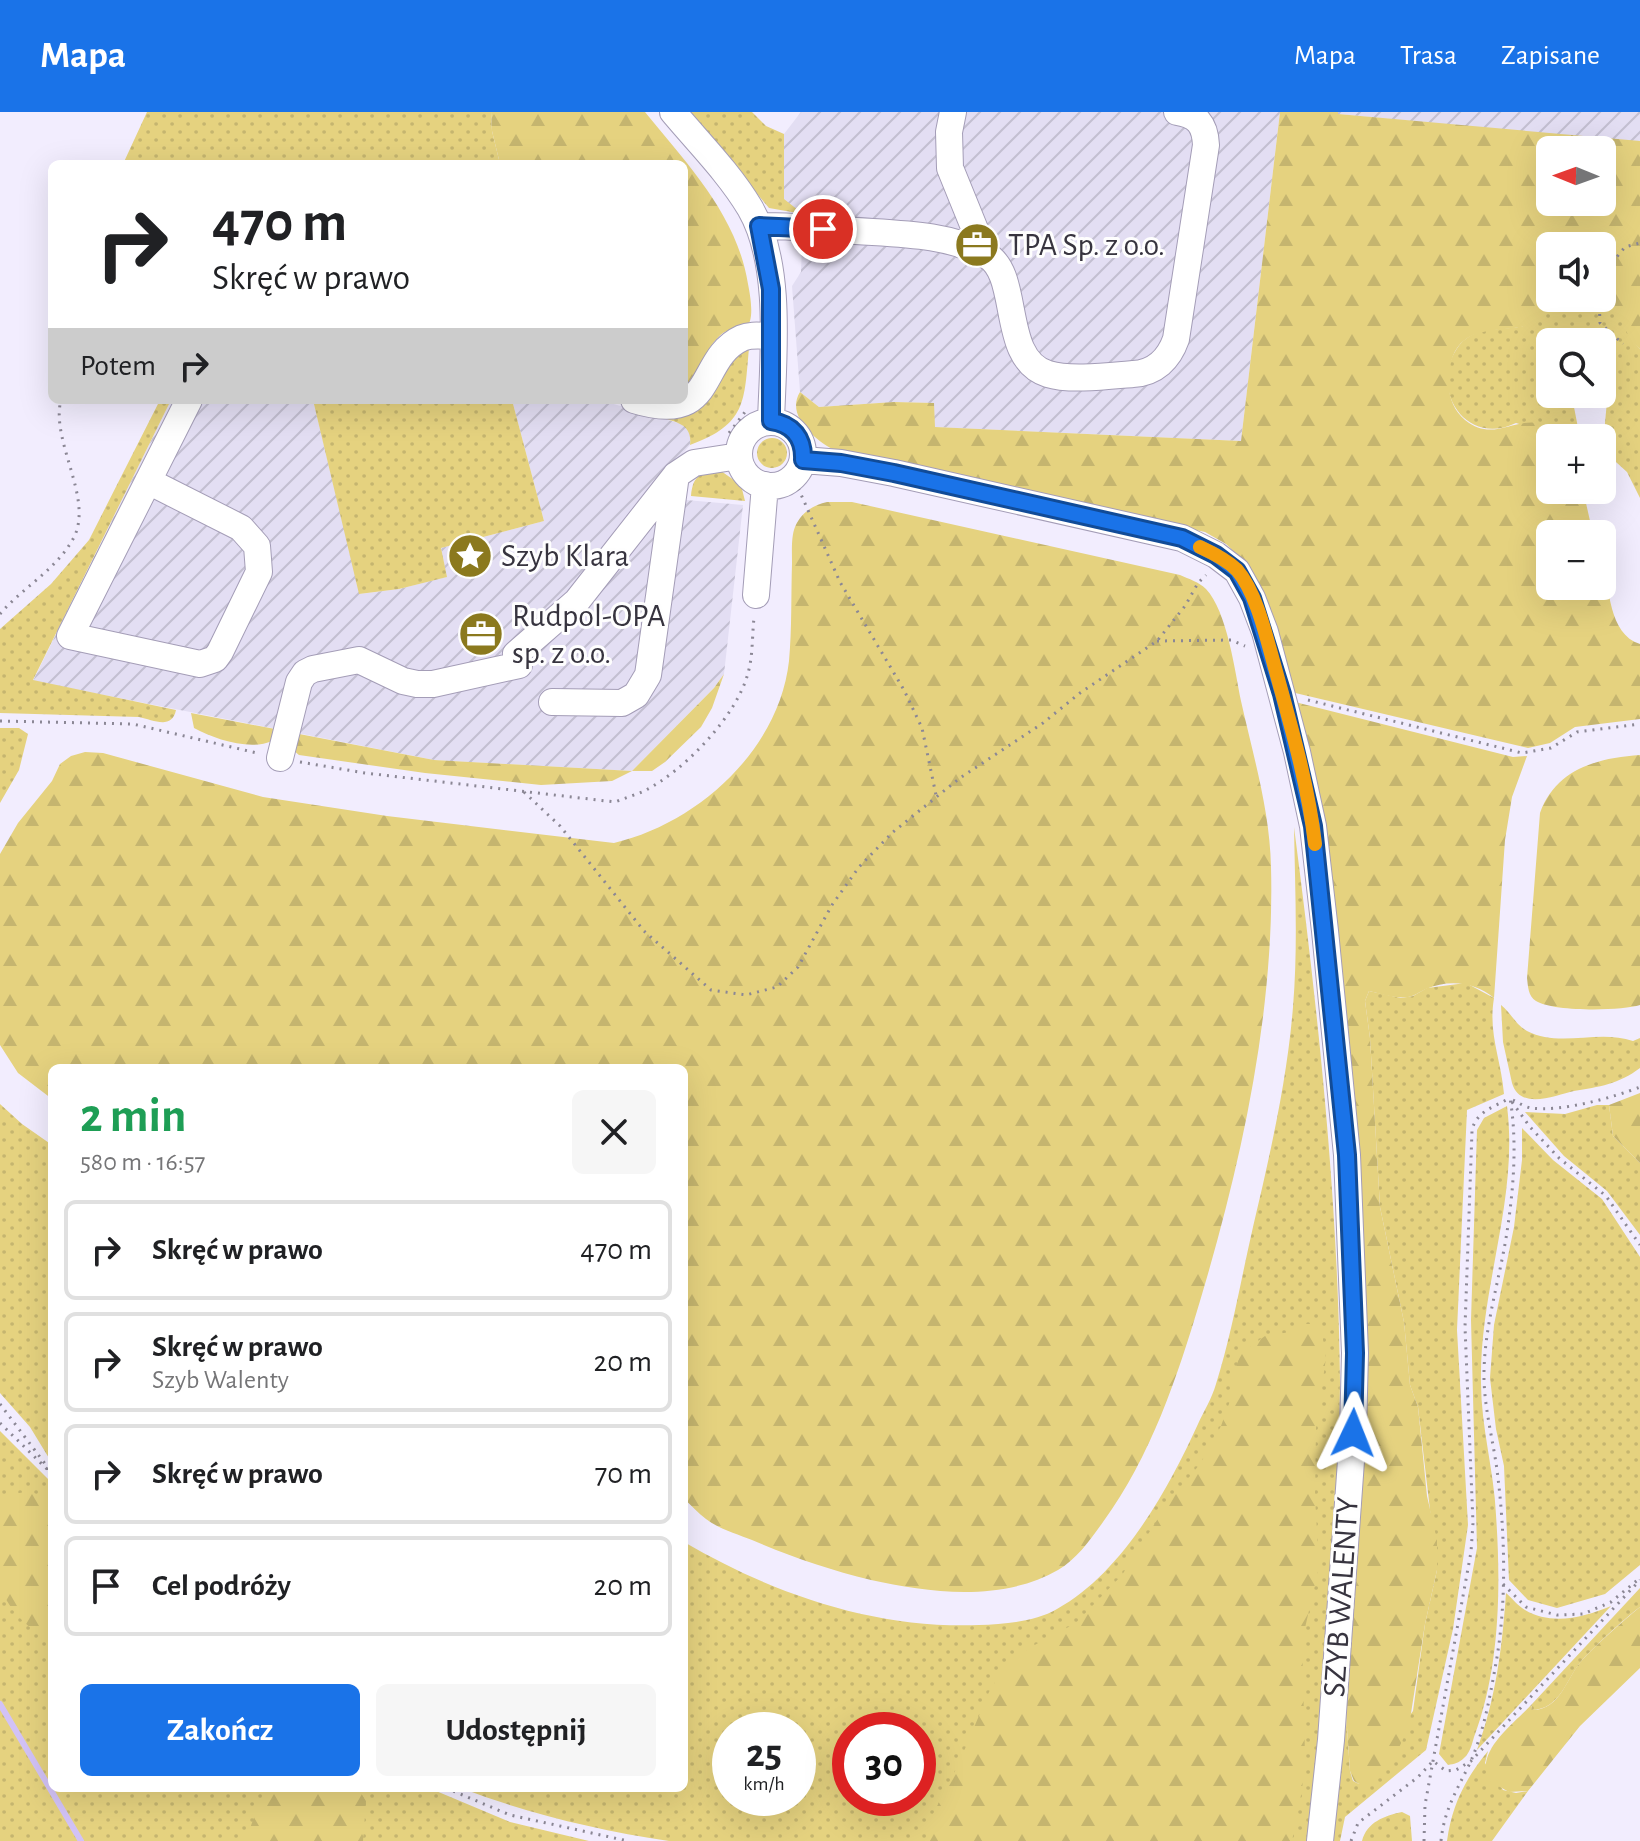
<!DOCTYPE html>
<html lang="pl">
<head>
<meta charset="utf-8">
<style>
  :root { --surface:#fff; --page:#f6f6f6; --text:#202124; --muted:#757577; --line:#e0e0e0; --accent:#1a73e8 }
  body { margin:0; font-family:"Alegreya Sans",sans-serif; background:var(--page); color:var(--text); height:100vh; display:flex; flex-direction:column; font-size:30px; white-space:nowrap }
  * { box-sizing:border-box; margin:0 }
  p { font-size:26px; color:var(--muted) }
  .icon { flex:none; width:44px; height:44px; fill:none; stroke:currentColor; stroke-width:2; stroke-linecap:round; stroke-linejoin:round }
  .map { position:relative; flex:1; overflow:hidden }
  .panel { position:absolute; left:48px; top:952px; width:640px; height:728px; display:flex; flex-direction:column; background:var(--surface); border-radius:12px; box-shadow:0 8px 32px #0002 }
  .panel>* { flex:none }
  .guide { position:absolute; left:48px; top:48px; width:640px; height:244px; border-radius:12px; box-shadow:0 8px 32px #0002; background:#fff; color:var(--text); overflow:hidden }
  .needle { width:52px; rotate:271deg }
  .tools { position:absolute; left:1536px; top:24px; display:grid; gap:16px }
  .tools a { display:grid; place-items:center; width:80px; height:80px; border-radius:12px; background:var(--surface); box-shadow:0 8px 32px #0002; font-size:40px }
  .speed { position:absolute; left:712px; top:1600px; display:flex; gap:16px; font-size:40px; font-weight:700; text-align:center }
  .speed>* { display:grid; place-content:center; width:104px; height:104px; border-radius:50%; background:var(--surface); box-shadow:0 8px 32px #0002; line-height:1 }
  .speed small { font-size:20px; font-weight:400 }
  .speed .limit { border:12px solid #d22; background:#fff; color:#111 }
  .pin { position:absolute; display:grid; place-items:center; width:68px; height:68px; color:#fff; margin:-34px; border:4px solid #fff; border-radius:50%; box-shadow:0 2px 8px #0007 }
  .me { position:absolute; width:88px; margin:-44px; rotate:2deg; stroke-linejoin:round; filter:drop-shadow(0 0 6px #0008) }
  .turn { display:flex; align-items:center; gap:28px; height:168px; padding:0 32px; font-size:36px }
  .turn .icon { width:104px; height:104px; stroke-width:2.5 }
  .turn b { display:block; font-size:56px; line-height:68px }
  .then { display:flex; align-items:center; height:76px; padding:0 32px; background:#0003; gap:16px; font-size:30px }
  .round { display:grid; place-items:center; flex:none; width:84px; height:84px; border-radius:12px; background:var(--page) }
  .headline { display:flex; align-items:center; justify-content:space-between; height:136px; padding:0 32px }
  h1 { font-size:48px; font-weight:700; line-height:60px; color:#1e9e55 }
  .action { display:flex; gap:16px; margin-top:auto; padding:16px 32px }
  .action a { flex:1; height:92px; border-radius:12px; background:var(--accent); color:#fff; font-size:32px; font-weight:700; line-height:92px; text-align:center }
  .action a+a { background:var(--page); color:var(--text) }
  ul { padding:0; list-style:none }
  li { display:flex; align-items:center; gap:24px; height:100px; margin:0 16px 12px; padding:0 16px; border:4px solid var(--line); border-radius:12px }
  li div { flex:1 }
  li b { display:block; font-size:30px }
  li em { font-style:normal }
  header { display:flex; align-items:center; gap:48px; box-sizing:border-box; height:112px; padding:0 40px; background:var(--accent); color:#fff }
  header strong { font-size:38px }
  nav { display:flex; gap:44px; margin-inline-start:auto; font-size:28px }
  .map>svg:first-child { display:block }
  .industrial { fill:url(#industrial-furrows) }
  .grass { fill:url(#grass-dots); fill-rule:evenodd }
  .forest { fill:url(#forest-firs); fill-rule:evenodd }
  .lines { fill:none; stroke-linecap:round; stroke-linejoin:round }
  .stream { stroke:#d2c2f6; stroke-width:6 }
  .minor-casing { stroke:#a49db7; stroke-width:28 }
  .path { stroke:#8b8795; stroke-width:3; stroke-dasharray:2 6; stroke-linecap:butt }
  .minor { stroke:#fff; stroke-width:26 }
  .route-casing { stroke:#114b97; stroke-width:20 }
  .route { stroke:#1a73e8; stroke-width:14 }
  .slow { stroke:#f59e0b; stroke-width:14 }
  .labels { text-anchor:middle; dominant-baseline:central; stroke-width:6; stroke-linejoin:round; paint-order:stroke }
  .poi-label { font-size:32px; fill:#37343f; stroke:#fefefe; text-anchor:start }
  .street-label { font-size:32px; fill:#37343f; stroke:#fefefe }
</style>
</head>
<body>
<header>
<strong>Mapa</strong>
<nav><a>Mapa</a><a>Trasa</a><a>Zapisane</a></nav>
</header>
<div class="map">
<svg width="1640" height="1729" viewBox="0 0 1640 1729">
  <defs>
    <pattern id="industrial-furrows" width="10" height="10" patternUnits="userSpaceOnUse" patternTransform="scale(2)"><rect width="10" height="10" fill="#e3def3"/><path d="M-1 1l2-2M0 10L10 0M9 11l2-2" fill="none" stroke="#c3bfd1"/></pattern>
    <pattern id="grass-dots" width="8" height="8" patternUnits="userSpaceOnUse" patternTransform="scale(2)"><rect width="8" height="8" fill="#e5d27f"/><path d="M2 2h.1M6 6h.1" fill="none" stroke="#c5b56f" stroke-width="1.8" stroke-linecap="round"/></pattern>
    <pattern id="forest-firs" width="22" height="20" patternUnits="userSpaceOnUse" patternTransform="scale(2)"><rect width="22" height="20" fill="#e5d27f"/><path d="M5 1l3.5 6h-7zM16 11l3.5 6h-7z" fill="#c5b56f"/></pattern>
  </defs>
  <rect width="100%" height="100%" fill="#f2edfe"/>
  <!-- industrial -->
  <path class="industrial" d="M801,0h479l-39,329 -307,-14v-24l-40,-1 -75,5 -19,-15 -8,-106 9,-14 2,-58 -19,-14v-66z
    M1338,0h302v31l-302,-29z
    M171,288h142l47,194 39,-5 47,-12 -5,-29 103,-27 -32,-121h88l85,25 6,10 -1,10 -22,26 -8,39 24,3 2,-13 57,5 -19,169 -10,14 -82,83 -198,-11 -401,-79z"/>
  <!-- grass -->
  <path class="grass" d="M147,0h344l1,19 8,33h-377z
    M688,0h64l14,14 18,8v65l19,15 -34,-6z
    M1602,146c19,27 12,67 38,91v149l-13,-26 -21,-19 -3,-8 4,-44 -5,-27v-32h-52v52h19l4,8 7,36h-13l-51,-15c-49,24 -86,-31 -60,-73 25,-40 79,0 95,-52h51z
    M749,236c-5,54 -2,76 -59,97 3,-23 -17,-23 -34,-29l79,-63z
    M160,288h11l-138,280 143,30c-4,20 -23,10 -37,7l-139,-4v-84l51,-45 38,-44z
    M313,288h199l32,121 -103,27 6,29 -48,12 -40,5z
    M757 341a15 15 0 1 1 30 0a15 15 0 1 1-30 0Z
    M721,359l20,14 4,16 -54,-5c2,-22 10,-23 30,-25z
    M0,616h19l9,6 -9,36 -19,33z
    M1294,715c24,184 44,370 46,555 0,77 -7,153 -13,230 -5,76 -9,153 -19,229h-639c-72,-11 -140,-27 -208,-53h223v-246c89,52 191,87 295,83 25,-1 56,-3 78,-16 65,-36 111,-119 141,-185 6,-13 14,-26 18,-40 16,-51 25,-105 37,-157 17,-72 34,-146 40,-220 5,-60 2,-120 1,-180zM730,1618h68v68h-68zM850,1618h68v68h-68z
    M1466,871l28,15c-6,36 7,61 10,96l-37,16 -10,220 11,195 -15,104 -27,121 -81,67 -5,24h-12l17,-142 5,72 3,10 6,3 54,-73 12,-87 12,-54 -19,-163 -8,-22 -6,-63 -24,-115 -10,-169 -5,-37 4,-10 32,7 12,-2 14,-8z
    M1501,893c10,8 14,19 26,26 33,17 71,-2 106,10l7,-3v30c-21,16 -41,19 -66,23 -18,4 -54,20 -62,-8l-9,-41z
    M0,992l22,20 30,21v318l-22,-36 -30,-34z
    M1597,993h12l4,31 27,27v72l-33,-44 -43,-35 -39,-44 40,2z
    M1507,994c12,94 -28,183 -26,277 0,44 13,88 15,132 5,72 4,153 -22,222 -2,7 -4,16 -10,21 -5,5 -10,6 -16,7l-9,-11 38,-206 -6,-228 6,-190 7,-12z
    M1522,1016l31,32 49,39 38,58v308l-35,29 -48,14 -29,-8 -19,-20 -5,-114 -8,-37 -6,-51 4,-53 20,-98 8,-67z
    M0,1319l52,52v305h377l81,34 79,19h-589z
    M1640,1476v19c-17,13 -43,37 -57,52 -17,19 -22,51 -52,51l1,-6z
    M1506,1481c6,5 12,13 19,17 27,16 60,7 86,-4l-134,144c19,-53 25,-101 29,-157z
    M1488,1639l-3,12 18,27 13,3 12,-2 -36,50h-45c5,-36 18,-62 41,-90z
    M1402,1700l8,4 2,25h-50c5,-19 22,-25 40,-29z"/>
  <!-- forest -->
  <path class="forest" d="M491,0h154c43,53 92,103 103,172 2,10 5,27 2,37 -3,10 -20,7 -27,12 -17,13 -24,39 -39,55v-224h-184l-8,-33z
    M1280,0h58v2l302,27v208l-8,-7 -18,-34 -3,-29 -9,-21v-12h-52c0,19 6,50 -4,67 -19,33 -97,-9 -97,69 -1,14 5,29 16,38 36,29 58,-21 102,18h-17v52h33l10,44h-43v52h52v-26c8,27 6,74 38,84v75l-65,8 -25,16 -22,5 -237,-56 -45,-129 -20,-19 -21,-12 -369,-81c-20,-10 -51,-35 -36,-59l19,15 75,-5 40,1 1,24 306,14zM1550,38h52v52h-52z
    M827,390h25l328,73c9,4 19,7 26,14 21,22 29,82 35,112 12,54 29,110 30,166 4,144 -30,297 -71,434 -23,77 -49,155 -97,221 -12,17 -27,38 -45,48 -55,32 -129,23 -187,10 -41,-10 -80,-23 -119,-40 -15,-6 -33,-11 -46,-21 -8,-6 -15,-14 -22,-20v-431h-632v31l-34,-26 -18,-28v-191l18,-31 34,-42 8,-17 11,-8 14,-4 18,1 160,44 124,19 227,27c84,-20 165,-93 175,-182 3,-32 2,-66 3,-98 0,-11 -1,-26 3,-36 6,-15 19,-22 32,-25z
    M724,562l-12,34 -11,19 -36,35 -13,9h-20l-20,10 -71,4 -116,-12 -126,-18 -6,-5 1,-17 140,27 198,11 82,-83z
    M1291,589l222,56 14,-1 -15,41 -7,43 -11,158c-19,-16 -45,-19 -68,-9 -7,3 -11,7 -18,8 -12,2 -26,-3 -39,-6l-4,10 5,37 10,169 24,115 6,63 8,22 9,89 10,44v30l-12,54 -16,102 -12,26 -12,17 -15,12 -11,3 -5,-3 -4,-10 -5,-72 16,-272z
    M191,601l84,16 -3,12c-22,10 -58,-2 -78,-13z
    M1640,643v250c-18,6 -87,7 -104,-4 -8,-5 -8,-15 -9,-23l13,-165c16,-44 57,-55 100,-58z
    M1640,981v70l-27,-27 -4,-31z
    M1303,1212h12l7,9 4,25 -10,70 -1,69 4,70 -17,74 3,115 -3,34 -10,51h-363l1,-21 29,-57 30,-71 11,-18 29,-26 47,-25 46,-48 46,-72 32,-39 21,-38 9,-25 1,-15 9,-32 25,-18 25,-4z
    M26,1380l21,4 5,4v140c-24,-10 -42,-29 -52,-53v-85l6,-7z
    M1640,1495v61l-60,58 -52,65 -19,1 -20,-11c-15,-30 25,-57 43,-77l-1,6c30,1 35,-33 52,-51 15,-16 40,-38 57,-52z
    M274,1676h84l8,13 -3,40h-118l12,-31z"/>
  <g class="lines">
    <!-- stream -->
    <path class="stream" d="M0,1592l81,137"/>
    <!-- minor casing -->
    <g class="minor-casing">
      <path id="minor" d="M673,0c26,31 56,61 77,96 33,57 23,149 21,213
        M953,0l-4,20 1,36 26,64 -14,13
        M759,114c28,-1 56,3 85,4 46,4 101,2 142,25 36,19 13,104 62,119 22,7 61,2 85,0 22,-1 36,-15 43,-35l30,-194c-1,-21 -9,-30 -29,-33
        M634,288c84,26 62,-41 108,-62 9,-4 20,-2 31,-2
        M739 342a32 32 0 1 1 64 0a32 32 0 1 1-64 0Z
        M803,348l38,3 53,10 288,65 34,17 21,16 15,27 13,34 32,120 16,74 12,105 22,224 8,198 -2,80 -22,307 -11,101
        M148,369l93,47 16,18 2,26 -39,80 -5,7 -15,5 -130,-28 119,-236
        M756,483l9,-110
        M552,590l70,1 14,-8 12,-20 28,-200
        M280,646l19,-76 6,-9 8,-4 46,-9 44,21 14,3h16l86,-19 -3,-11 61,-53 99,-126 18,-12 45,-7"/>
    </g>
    <!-- path -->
    <path class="path" d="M1602,163l23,-28 15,-4
      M1599,186l1,25 23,21
      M729,321l19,-25
      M795,369l45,101 64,108 18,38 14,67
      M0,502c22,-26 56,-44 73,-75 22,-39 -23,-98 -12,-139
      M1157,529l74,-1 14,6
      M1308,588l214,53 29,-5 26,-16 63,-8
      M0,609l133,3 124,29
      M300,650l65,11 250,29c10,-4 20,-7 29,-11 39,-19 93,-75 104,-118 5,-17 4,-37 6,-55
      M524,680l36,34 84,105 67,59 35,5 31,-8 21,-20 34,-62 27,-38 34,-35 67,-54 83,-55 37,-30 77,-52 28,-35 13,-23 8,-8
      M1513,988c6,3 12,7 18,8 30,4 81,-10 109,-21
      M1512,990l18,25 29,31 47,38 34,49
      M0,1292l52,69
      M0,1311l49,48
      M1503,1472l23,23 31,8 26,-1 28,-12 29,-24
      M446,1676l64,27 118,26
      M1351,1729l7,-18 60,-46 15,-16 13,10 10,-1 15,-9 169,-181
      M1424,1729l1,-36 46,-253 2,-29 -8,-196 7,-196c3,-19 22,-24 38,-33
      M1441,1729c3,-31 16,-51 29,-78 14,-31 20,-67 26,-100 11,-62 9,-131 1,-193 -4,-30 -12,-59 -13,-90 -1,-53 17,-103 24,-155 6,-41 9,-86 2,-127"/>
    <!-- minor -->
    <use href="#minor" class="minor"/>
  </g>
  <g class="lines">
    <!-- route casing -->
    <g class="route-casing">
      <path id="route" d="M823,117l-64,-3 12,63v132c22,3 33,17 32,39l38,3 53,10 288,65 34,17 21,16 15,27 30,96 31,132 34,329 8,198 -2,80"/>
    </g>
    <!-- route -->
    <use href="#route" class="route"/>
    <!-- slow -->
    <path class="slow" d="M1200,435c13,6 27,13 37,23 20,23 30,70 38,98 16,58 33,116 40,176"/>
  </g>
  <!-- icons -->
  <defs>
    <g id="office-disc" transform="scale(2.3)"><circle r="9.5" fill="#8b791e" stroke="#fefefe"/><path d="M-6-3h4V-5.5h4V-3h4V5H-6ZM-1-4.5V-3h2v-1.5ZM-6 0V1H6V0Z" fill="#fff"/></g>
    <g id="sight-disc" transform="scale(2.3)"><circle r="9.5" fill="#8b791e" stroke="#fefefe"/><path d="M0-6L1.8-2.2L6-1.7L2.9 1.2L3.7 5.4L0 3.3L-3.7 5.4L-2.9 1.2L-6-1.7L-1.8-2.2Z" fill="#fff"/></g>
  </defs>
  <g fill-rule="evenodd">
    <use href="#office-disc" x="977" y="133"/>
    <use href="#sight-disc" x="470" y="444"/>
    <use href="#office-disc" x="481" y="522"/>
  </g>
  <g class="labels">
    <!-- poi labels -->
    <g class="poi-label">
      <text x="1008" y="133">TPA Sp. z o.o.</text>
      <text x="501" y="444">Szyb Klara</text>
      <text x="512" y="504">Rudpol-OPA<tspan x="512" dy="37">sp. z o.o.</tspan></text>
    </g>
    <!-- street labels -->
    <g class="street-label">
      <text transform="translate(1341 1485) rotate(-86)">SZYB WALENTY</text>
    </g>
  </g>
</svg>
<div class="tools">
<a><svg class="needle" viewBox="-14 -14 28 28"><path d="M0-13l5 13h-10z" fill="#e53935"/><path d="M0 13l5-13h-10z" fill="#757577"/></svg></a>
<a><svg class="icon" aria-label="sound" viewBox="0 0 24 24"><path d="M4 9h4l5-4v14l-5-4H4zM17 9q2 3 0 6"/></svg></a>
<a><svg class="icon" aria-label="search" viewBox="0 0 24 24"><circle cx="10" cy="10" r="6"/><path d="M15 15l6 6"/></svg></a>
<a>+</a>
<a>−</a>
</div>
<div class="speed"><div>25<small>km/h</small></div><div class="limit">30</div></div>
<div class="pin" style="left:823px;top:117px;background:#d93025"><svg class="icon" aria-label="arrive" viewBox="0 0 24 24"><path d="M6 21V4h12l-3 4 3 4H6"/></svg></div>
<svg class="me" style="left:1353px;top:1321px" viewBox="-20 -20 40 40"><path d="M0-17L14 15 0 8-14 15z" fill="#1a73e8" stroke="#fff" stroke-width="4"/></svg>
<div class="guide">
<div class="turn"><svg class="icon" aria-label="right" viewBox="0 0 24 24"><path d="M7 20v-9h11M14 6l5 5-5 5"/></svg><div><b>470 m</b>Skręć w prawo</div></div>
<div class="then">Potem<svg class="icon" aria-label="right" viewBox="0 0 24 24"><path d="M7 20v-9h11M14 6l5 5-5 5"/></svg></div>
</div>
<section class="panel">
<div class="headline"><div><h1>2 min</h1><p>580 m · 16:57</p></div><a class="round"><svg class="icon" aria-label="close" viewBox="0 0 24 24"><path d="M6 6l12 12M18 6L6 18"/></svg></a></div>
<ul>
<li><svg class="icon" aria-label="right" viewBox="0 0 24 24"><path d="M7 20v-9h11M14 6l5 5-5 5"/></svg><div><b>Skręć w prawo</b></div><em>470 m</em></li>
<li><svg class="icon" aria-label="right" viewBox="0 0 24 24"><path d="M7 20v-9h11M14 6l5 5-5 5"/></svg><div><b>Skręć w prawo</b><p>Szyb Walenty</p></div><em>20 m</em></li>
<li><svg class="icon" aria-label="right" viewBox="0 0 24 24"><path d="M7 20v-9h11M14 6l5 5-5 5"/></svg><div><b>Skręć w prawo</b></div><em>70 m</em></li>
<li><svg class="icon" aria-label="arrive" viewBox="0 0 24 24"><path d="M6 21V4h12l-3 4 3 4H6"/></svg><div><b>Cel podróży</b></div><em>20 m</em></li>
</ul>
<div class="action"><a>Zakończ</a><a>Udostępnij</a></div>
</section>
</div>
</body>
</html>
